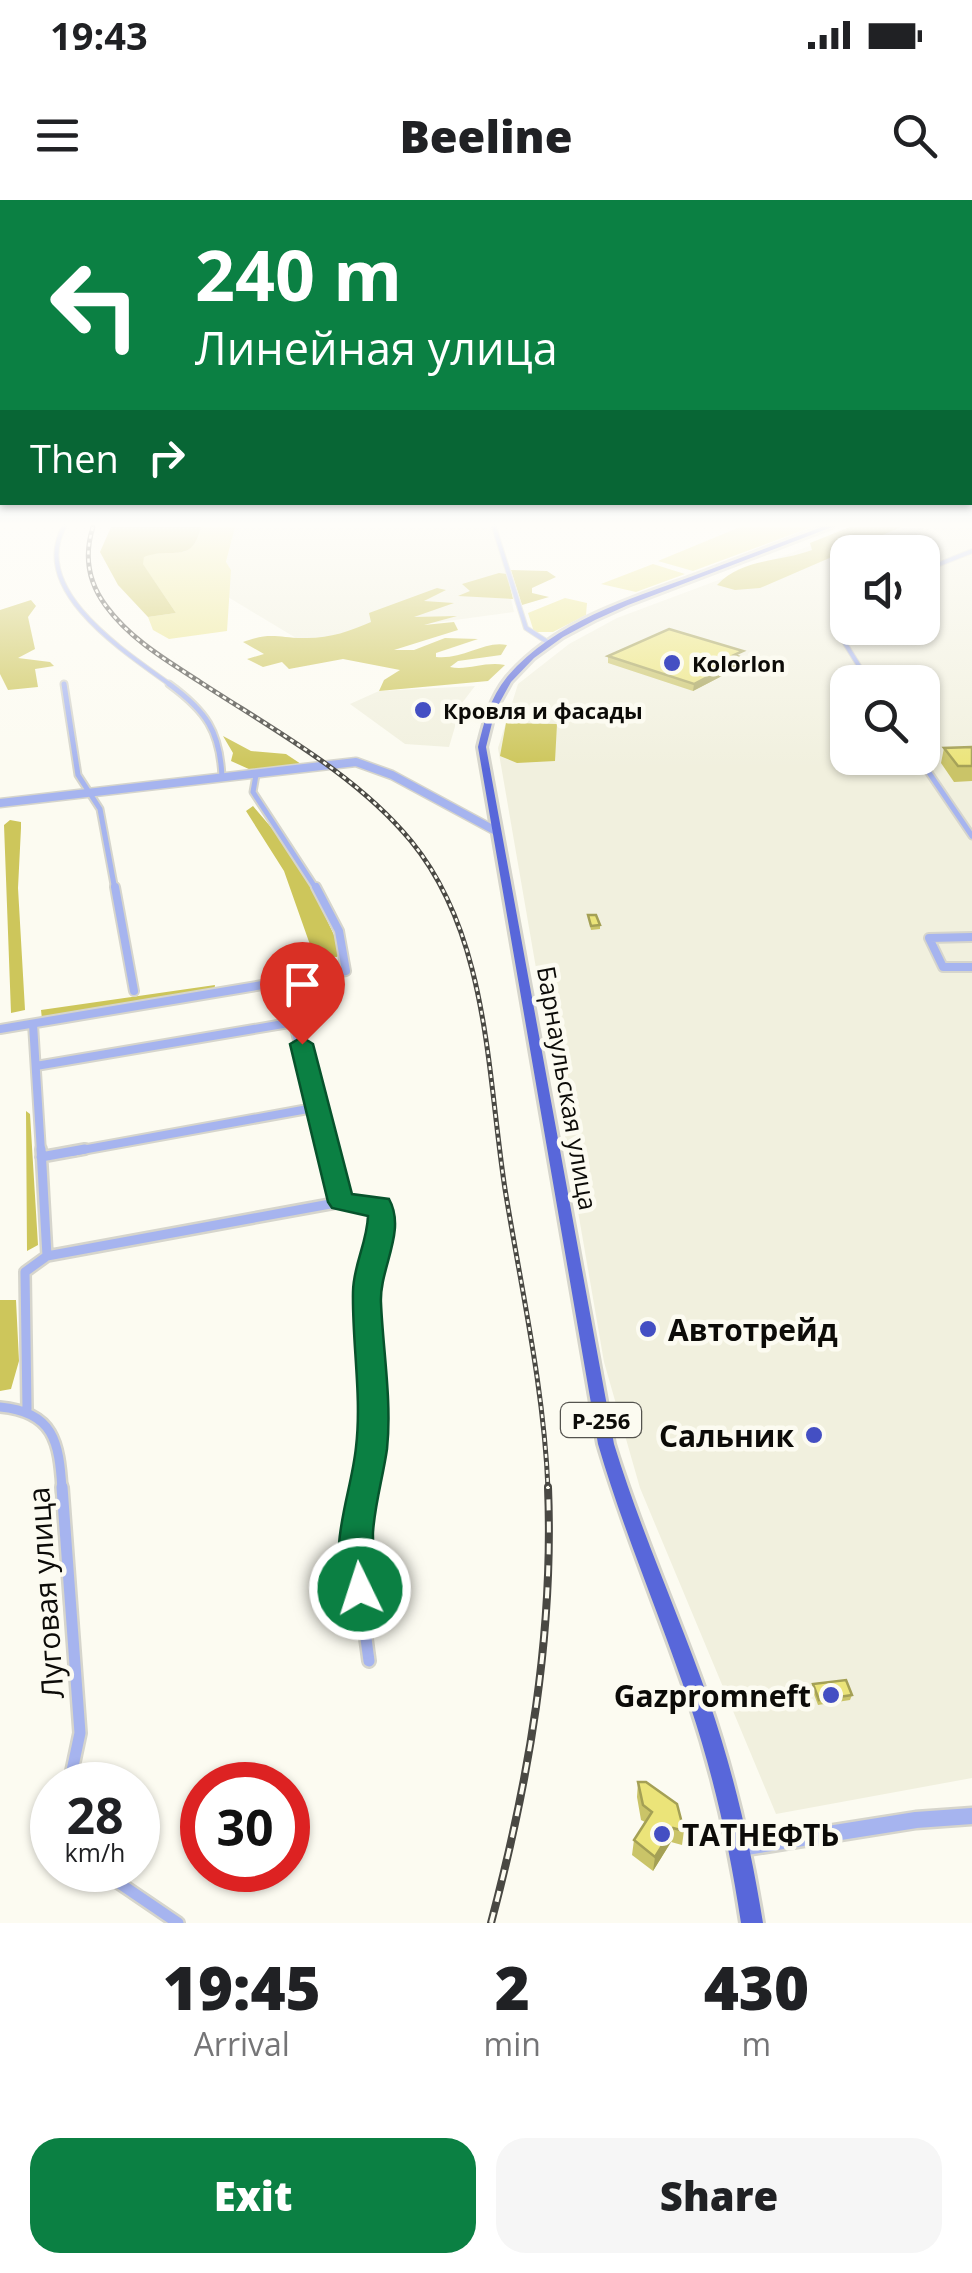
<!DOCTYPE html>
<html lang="en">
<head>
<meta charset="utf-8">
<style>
  :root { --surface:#fff; --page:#f6f6f6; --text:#202124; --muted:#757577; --accent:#0b8043 }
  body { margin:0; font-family:"Open Sans",sans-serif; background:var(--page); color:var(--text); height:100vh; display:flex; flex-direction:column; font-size:38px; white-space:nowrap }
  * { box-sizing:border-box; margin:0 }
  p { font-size:32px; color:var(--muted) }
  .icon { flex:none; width:55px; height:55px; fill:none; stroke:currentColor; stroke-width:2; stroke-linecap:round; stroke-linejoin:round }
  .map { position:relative; height:1723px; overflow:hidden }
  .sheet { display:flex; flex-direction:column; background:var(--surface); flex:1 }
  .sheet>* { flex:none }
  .guide { position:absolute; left:0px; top:0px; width:972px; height:305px; box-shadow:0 2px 8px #0004; background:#0b8043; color:#fff; overflow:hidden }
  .tools { position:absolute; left:830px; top:335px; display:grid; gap:20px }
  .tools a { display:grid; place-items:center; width:110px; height:110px; border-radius:20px; background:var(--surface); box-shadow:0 2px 8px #0004; font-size:50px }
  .speed { position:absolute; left:30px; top:1562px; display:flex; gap:20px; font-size:50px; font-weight:700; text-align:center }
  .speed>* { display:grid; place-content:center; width:130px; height:130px; border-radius:50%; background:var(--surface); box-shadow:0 2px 8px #0004; line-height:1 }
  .speed small { font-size:25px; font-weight:400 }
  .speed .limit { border:15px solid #d22; background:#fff; color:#111 }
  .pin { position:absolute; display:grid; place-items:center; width:85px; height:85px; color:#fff; margin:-102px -42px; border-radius:50% 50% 50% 0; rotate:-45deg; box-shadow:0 0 10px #0007 }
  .pin .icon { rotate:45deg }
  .me { position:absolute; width:110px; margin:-55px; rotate:356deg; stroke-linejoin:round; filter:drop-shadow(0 0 8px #0008) }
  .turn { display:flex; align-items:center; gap:35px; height:210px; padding:0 30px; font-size:45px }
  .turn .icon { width:130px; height:130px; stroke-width:2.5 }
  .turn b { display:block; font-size:70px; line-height:85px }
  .then { display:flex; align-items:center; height:95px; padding:0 30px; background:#0003; gap:20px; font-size:38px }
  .eta { display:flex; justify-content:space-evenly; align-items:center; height:170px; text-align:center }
  .eta b { font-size:60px; font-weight:800; line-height:70px }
  .cta { display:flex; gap:20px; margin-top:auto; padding:20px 30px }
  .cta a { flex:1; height:115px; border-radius:30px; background:var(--accent); color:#fff; font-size:40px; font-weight:800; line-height:115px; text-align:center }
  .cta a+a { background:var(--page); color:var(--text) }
  .status { display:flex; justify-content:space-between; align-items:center; height:70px; padding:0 50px; background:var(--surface); direction:ltr }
  .status svg { height:28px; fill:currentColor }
  header { display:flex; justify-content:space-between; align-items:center; height:130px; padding:0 30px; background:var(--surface); font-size:45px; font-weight:800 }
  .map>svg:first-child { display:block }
  .built { fill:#f1f0de; fill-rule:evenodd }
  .green { fill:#ebe690 }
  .forest { fill:#cdc65b }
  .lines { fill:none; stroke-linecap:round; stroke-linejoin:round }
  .minor-far4-casing { stroke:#d6d5cc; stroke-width:6 }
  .minor-far3-casing { stroke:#d6d5cc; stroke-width:9 }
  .minor-far2-casing { stroke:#d6d5cc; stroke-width:12 }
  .minor-far1-casing { stroke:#d6d5cc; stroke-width:14 }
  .minor-casing { stroke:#d6d5cc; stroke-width:16 }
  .tertiary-far1-casing { stroke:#d6d5cc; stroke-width:11 }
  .tertiary-casing { stroke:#d6d5cc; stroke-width:21 }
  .trunk-casing { stroke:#d6d5cc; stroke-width:6 }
  .minor-far4 { stroke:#a6b4ef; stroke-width:4 }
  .minor-far3 { stroke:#a6b4ef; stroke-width:5 }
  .minor-far2 { stroke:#a6b4ef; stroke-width:8 }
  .minor-far1 { stroke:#a6b4ef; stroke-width:9 }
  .minor { stroke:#a6b4ef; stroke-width:11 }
  .tertiary-far1 { stroke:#a6b4ef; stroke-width:8 }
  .tertiary { stroke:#a6b4ef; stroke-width:16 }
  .trunk { fill:#5867da; fill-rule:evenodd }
  .rail-far1-casing { stroke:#494843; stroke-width:5 }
  .rail-casing { stroke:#494843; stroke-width:8 }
  .rail-far1 { stroke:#fcfbf1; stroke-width:2.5; stroke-dasharray:4; stroke-linecap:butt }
  .rail { stroke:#fcfbf1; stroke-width:4; stroke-dasharray:11; stroke-linecap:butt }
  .wall { fill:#cac468 }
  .shaded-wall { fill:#a4a055 }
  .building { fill:#ebe479; stroke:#a4a055; stroke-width:2.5 }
  .route { fill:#0b8043; stroke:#07532c; stroke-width:2.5 }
  .poi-dot { fill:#444fc3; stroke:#fcfbf1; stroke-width:4 }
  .labels { text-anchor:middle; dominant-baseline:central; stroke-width:9; stroke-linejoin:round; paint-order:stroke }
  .far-poi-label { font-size:22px; font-weight:bold; fill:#0c0b08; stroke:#fcfbf1; text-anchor:start }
  .shield { fill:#fcfbf1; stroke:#54534e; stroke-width:2.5 }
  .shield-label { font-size:22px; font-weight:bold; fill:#0c0b08 }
  .street-label { font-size:25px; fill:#0c0b08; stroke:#fcfbf1 }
  .near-poi-label { font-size:30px; font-weight:bold; fill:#0c0b08; stroke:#fcfbf1; text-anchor:start }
  .near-street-label { font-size:30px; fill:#0c0b08; stroke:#fcfbf1 }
</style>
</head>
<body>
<div class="status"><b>19:43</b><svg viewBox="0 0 49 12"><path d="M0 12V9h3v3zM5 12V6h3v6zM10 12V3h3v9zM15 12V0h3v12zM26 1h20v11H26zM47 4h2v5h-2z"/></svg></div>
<header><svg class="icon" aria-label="menu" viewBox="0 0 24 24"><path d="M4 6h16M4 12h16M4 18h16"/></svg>Beeline<svg class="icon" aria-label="search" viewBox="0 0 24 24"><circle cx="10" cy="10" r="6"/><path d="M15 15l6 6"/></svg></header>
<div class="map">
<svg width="972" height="1723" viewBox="0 0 972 1723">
  <rect width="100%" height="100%" fill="#fcfbf1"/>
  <!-- built -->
  <path class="built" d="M235,327h260l19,85 -213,29 -73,-44 3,-27 -5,-7z
    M860,327h112v1251l-196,36 -136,-326 -36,-126 -106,-614 20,-64 51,-40 48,-26zM848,352h74v76h-74zM848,482h74v76h-74z
    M475,486l-13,17 -13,44 -44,-3 -55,-40 29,-13z"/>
  <!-- green -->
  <path class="green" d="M201,327h34l-9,35 5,8 -4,61 -58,8 -16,-9 -5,-13 28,-4 -34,-50 2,-7c29,-9 48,9 57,-29z
    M740,327h72l-119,44 -35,-10z
    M653,364l32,10 -49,18 -35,-8z
    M565,398l22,5 -1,12 -33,17h-19l-6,-19z"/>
  <!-- forest -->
  <path class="forest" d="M111,327h90c-9,39 -29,19 -57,30l-1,7 33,49 -28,4 -30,-32 -18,-33z
    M850,327h51l-141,61 -25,2 -18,-5c25,-27 64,-23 95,-35l-2,-7z
    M511,370l36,1 9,6 -24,11v5l17,4 -27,8z
    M499,373l8,1 6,25 -55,-3 12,-5 -8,-7z
    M437,388l9,2 -22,11 30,2 -40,14 43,-1 -33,9 30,-3 4,8 -64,20h20l31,-12 33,1 -42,14v4c27,3 49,-17 71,-12l-6,10 -43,6 -8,6c17,4 35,-6 55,-2l-17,16 -109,10 5,-11 16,-10 -57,-11 -54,10 -7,-7 -19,5 -16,-8 17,-5 -21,-12c30,-11 36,-3 64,-4 24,0 43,-7 64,-16l-2,-9z
    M31,400l5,6 -8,11 7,32 -17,9 32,4 4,4 -19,3 3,18 -30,3 -8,-16v-64z
    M506,523l51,1 -2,37 -38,2 -17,-7z
    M223,536l28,15 35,3 15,10 -50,6 -20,-9 2,-8z
    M253,606l46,54 42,90 -4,7 -23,-1 -30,-85 -38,-60z
    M10,620l11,2v6l-3,60 7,122 -14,3 -7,-188z
    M215,785l-1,7 -172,27 -1,-9z
    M26,911l4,3 8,131 -11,6z
    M0,1100h16l3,61 -8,28 -11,2z"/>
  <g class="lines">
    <!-- minor-far4 casing -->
    <g class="minor-far4-casing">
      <path id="minor-far4" d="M64,327c-36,65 66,128 108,159
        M494,327l32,101 23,15
        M922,371l50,-20
        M848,403l-15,10v11l36,58"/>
    </g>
    <!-- minor-far3 casing -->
    <g class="minor-far3-casing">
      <path id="minor-far3" d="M64,484l14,91 22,34 15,81
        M169,484c37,27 51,47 53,93
        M919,558l53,78
        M256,575l-3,17 64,98"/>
    </g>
    <!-- minor-far2 casing -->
    <g class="minor-far2-casing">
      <path id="minor-far2" d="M115,687l19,104
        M972,737l-43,1 14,29h29
        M283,784l45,168
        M33,824l8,128
        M0,829l346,-58 -7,-40 -23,-44
        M36,866l259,-44
        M71,952l248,-45"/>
    </g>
    <!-- minor-far1 casing -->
    <g class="minor-far1-casing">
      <path id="minor-far1" d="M327,949l14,53 39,3 1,35 -15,45 6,162 -9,42
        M41,957l44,-8
        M47,1056l294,-54
        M0,1207c54,5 59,35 62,82
        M27,1209l-2,-137 22,-16 -6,-107"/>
    </g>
    <!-- minor casing -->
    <g class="minor-casing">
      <path id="minor" d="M62,1287l18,246 -11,52
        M363,1287l-8,70 14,104
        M100,1670l78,53"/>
    </g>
    <!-- tertiary-far1 casing -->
    <g class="tertiary-far1-casing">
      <path id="tertiary-far1" d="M0,603l356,-41 36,13 102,55"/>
    </g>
    <!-- tertiary casing -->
    <g class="tertiary-casing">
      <path id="tertiary" d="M740,1648l176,-28 56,-4"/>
    </g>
    <!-- trunk casing -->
    <g class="trunk-casing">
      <path id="trunk" d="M822,327h10l-204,78 -33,15 -32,17 -29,21 -23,24 -16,29 -9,36 128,697c27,88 65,171 95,257 25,73 42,147 54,222h-22c-11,-74 -27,-146 -51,-218 -29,-87 -66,-172 -92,-261l-120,-697c6,-25 12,-49 29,-70 47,-55 120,-77 186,-101 43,-16 86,-33 129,-49z"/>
    </g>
    <!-- minor-far4 -->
    <use href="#minor-far4" class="minor-far4"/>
    <!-- minor-far3 -->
    <use href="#minor-far3" class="minor-far3"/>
    <!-- minor-far2 -->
    <use href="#minor-far2" class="minor-far2"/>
    <!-- minor-far1 -->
    <use href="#minor-far1" class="minor-far1"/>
    <!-- minor -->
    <use href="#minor" class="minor"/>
    <!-- tertiary-far1 -->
    <use href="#tertiary-far1" class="tertiary-far1"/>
    <!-- tertiary -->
    <use href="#tertiary" class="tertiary"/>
    <!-- trunk -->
    <use href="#trunk" class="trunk"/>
    <!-- rail-far1 casing -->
    <g class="rail-far1-casing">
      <path id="rail-far1" d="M93,327c-9,28 -5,55 13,79 24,33 60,54 94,76 72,47 156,92 211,159 78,95 76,232 94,348 16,99 39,199 43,300"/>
    </g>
    <!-- rail casing -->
    <g class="rail-casing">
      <path id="rail" d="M491,1723c38,-143 63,-288 57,-436"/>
    </g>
    <!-- rail-far1 -->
    <use href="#rail-far1" class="rail-far1"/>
    <!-- rail -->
    <use href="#rail" class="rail"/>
  </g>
  <!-- wall -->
  <path class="wall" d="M608,456l134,2h1v7l-50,26 -85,-28z
    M972,547v34l-18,1 -13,-19 3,-15z
    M588,715l12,10v4l-9,1z
    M813,1484l39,11 -2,5 -32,5 -6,-16z
    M638,1582l46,49 -2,14 -11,-3 -18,29 -21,-16 2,-15 11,-18 -4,-2 -4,-23z"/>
  <!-- shaded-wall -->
  <path class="shaded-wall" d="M743,458v7l-50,26 1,-7z
    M673,1628l-2,14 -18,29 2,-14z"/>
  <!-- building -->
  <path class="building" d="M669,429l74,22 -9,4 9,3 -49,26 -86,-28z
    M972,547v19h-14l-14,-18z
    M588,715h8l4,10 -9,1z
    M846,1480l6,15 -33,5 -6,-16z
    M638,1582h8l31,22 7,27 -11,-3 -18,29 -21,-17 18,-28 -9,-7z"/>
  <!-- sky -->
  <linearGradient id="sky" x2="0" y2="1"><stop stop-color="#93b9ee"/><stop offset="0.57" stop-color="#fefdf9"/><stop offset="1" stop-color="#fefdf9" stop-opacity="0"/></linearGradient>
  <rect width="972" height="569" fill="url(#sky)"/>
  <!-- route -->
  <path class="route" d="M302,837l11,7 39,150 37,5c18,32 -10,70 -8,104 2,47 11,99 6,146 -4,28 -12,54 -14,83 -1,21 7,49 -2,67l-11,5 -12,-5c-23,-49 3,-102 8,-152 6,-50 -4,-105 -3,-155 0,-26 14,-49 15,-76l-36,-8 -4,-6 -38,-158z"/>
  <!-- markers -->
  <g class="poi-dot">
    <circle cx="672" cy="463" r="10"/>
    <circle cx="423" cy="510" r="10"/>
    <circle cx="648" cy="1129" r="10"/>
    <circle cx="814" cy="1235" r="10"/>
    <circle cx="831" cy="1495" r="10"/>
    <circle cx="662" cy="1634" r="10"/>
  </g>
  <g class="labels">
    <!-- far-poi labels -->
    <g class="far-poi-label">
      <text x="692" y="463">Kolorlon</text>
      <text x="443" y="510">Кровля и фасады</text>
    </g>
    <!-- shield labels -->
    <rect class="shield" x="561" y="1203" width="80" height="34" rx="8"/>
    <g class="shield-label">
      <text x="601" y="1220">Р-256</text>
    </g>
    <!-- street labels -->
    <g class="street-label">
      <text transform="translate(568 888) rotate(80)">Барнаульская улица</text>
    </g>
    <!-- near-poi labels -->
    <g class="near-poi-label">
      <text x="668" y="1129">Автотрейд</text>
      <text x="794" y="1235" text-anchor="end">Сальник</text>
      <text x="811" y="1495" text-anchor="end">Gazpromneft</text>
      <text x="682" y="1634">ТАТНЕФТЬ</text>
    </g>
    <!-- near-street labels -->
    <g class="near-street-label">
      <text transform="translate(45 1393) rotate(-94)">Луговая улица</text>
    </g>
  </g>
</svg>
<div class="tools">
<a><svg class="icon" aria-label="sound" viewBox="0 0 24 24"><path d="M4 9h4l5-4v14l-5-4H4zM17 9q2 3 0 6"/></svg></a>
<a><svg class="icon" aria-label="search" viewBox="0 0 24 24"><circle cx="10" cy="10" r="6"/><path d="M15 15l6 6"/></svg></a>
</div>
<div class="speed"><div>28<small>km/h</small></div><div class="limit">30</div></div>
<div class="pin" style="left:302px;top:844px;background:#d93025"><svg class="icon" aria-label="arrive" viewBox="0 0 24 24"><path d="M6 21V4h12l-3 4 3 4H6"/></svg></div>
<svg class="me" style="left:360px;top:1389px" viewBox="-20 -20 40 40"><circle r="17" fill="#0b8043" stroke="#fff" stroke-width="3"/><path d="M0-11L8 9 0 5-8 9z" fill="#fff"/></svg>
<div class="guide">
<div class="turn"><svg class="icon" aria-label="left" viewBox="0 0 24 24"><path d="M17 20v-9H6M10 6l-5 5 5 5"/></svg><div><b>240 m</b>Линейная улица</div></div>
<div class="then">Then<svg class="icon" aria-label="right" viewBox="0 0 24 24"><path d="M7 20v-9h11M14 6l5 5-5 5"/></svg></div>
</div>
</div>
<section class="sheet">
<div class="eta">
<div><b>19:45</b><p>Arrival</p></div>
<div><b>2</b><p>min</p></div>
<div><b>430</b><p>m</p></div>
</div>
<div class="cta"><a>Exit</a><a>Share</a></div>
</section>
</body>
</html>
